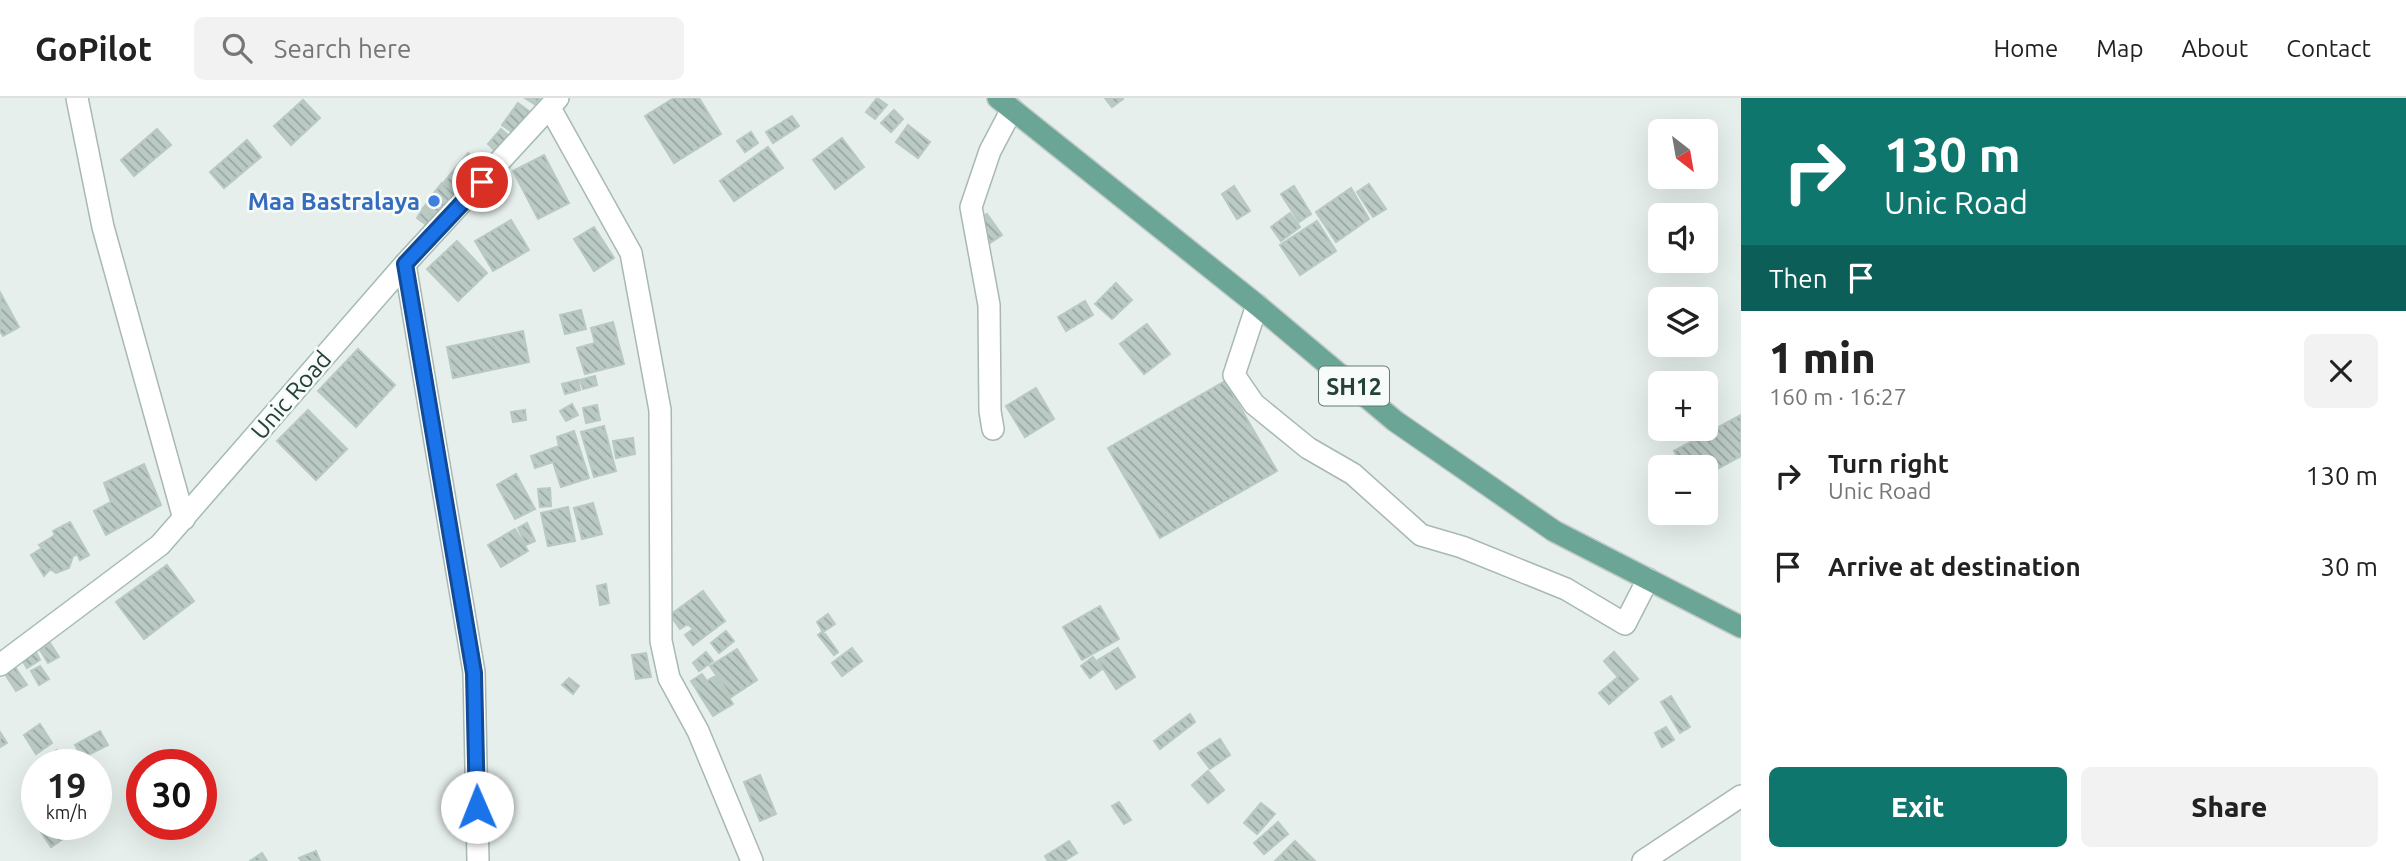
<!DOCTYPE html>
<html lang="en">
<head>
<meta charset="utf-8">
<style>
  :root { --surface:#fff; --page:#f2f2f2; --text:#222; --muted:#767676; --line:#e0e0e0; --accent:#0f766e }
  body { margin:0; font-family:Ubuntu,sans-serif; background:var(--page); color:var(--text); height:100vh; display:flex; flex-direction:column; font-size:26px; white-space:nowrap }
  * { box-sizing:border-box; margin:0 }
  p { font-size:23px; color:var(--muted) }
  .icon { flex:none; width:38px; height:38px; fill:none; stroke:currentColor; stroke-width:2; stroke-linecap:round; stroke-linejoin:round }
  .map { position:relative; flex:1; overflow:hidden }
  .drawer { display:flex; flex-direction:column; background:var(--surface); width:665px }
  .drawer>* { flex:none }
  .guide { background:#0f766e; color:#fff; overflow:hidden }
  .needle { width:46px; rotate:149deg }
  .fabs { position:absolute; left:1648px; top:21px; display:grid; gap:14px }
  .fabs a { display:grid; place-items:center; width:70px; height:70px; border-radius:10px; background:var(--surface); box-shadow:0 7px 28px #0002; font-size:35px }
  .speed { position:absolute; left:21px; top:651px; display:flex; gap:14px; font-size:35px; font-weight:700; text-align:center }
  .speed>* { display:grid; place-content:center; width:91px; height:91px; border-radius:50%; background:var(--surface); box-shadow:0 7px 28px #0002; line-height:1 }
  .speed small { font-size:18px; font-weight:400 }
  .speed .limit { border:10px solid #d22; background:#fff; color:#111 }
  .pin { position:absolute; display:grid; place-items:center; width:60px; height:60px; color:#fff; margin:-30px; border:4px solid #fff; border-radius:50%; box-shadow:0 2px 7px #0007 }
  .me { position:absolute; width:77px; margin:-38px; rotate:359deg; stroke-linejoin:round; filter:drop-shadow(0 0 5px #0008) }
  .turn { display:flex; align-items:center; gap:24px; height:147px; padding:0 28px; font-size:32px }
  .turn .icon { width:91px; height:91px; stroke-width:2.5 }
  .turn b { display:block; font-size:49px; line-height:60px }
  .then { display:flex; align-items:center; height:66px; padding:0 28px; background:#0003; gap:14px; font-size:26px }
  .round { display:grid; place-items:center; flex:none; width:74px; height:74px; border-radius:10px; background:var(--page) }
  .summary { display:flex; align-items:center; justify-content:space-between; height:119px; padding:0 28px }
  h1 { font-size:42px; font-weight:800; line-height:52px }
  .action { display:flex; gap:14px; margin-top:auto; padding:14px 28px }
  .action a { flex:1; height:80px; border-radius:10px; background:var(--accent); color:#fff; font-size:28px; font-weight:800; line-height:80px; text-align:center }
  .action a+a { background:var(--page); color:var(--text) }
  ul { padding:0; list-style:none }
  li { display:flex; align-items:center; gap:21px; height:91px; padding:0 28px }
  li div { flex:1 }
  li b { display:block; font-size:26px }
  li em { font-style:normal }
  header { display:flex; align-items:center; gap:42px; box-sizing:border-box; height:98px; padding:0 35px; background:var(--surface); border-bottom:2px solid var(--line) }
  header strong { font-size:33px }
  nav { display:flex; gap:38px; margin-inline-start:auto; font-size:24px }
  .search { width:490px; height:63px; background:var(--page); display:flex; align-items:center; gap:18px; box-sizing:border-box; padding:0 24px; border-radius:10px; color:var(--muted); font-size:26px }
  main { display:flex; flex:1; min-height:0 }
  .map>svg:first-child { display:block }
  .building { fill:url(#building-back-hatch); stroke:#b8c9c2; stroke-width:2 }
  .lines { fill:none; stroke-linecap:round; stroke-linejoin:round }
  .minor-casing { stroke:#a8b8b2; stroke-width:24 }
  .secondary-casing { stroke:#a4bbb3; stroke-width:24 }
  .primary-casing { stroke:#c2cac8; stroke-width:24 }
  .minor { stroke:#fff; stroke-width:21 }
  .secondary { stroke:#fff; stroke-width:21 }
  .primary { stroke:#6aa596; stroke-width:21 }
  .route-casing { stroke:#114b97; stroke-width:18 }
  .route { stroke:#1a73e8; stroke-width:12 }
  .shop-dot { fill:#3f7fe0; stroke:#f7fbf9; stroke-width:2.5 }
  .labels { text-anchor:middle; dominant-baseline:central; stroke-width:5; stroke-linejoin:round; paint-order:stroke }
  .shield { fill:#f7fbf9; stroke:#637a73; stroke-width:2 }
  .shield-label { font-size:23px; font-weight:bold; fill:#24423a }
  .shop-label { font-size:24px; font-weight:bold; fill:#366cbe; stroke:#f7fbf9; text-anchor:end }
  .street-label { font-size:24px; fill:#24423a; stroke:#f7fbf9 }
</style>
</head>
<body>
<header>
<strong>GoPilot</strong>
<div class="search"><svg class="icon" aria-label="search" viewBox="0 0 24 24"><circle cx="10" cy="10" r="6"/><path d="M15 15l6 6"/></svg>Search here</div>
<nav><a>Home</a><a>Map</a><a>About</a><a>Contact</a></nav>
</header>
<main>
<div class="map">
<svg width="1741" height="763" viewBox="0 0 1741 763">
  <defs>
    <pattern id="building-back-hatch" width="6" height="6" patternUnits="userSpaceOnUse" patternTransform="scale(1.75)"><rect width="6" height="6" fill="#bbcac4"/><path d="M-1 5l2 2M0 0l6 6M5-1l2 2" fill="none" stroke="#98a6a0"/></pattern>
  </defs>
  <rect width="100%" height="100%" fill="#e6efeb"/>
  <!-- building -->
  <path class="building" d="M525,0h15l-4,7z
    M674,0h25l22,36 -47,29 -29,-47z
    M877,0l10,7 -12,14 -9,-7z
    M1105,0h17l1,1 -11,8z
    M303,2l17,18 -29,27 -17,-19z
    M518,5l12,9 -17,21 -11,-8z
    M894,12l9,9 -12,13 -10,-9z
    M792,18l7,10 -26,17 -7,-11z
    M908,27l22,17 -12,16 -22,-16z
    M157,31l14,16 -37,31 -13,-16z
    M501,31l8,7 -13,16 -8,-8z
    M751,34l7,11 -13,9 -8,-11z
    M842,40l22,29 -29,22 -22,-29z
    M247,42l14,17 -37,31 -14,-16z
    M768,49l15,21 -49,33 -14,-20z
    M468,55l16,10 -10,14 -16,-12z
    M544,57l25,48 -31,16 -25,-48z
    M457,68l15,11 -13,17 -15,-12z
    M442,85l16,12 -9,11 -16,-12z
    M1369,86l17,25 -13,8 -16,-25z
    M1234,88l16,25 -13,8 -15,-25z
    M1294,88l17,28 -12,8 -18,-28z
    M1351,90l18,31 -33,23 -20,-30z
    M433,97l15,12 -9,11 -15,-11z
    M423,110l16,12 -7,9 -15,-11z
    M1290,115l10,14 -19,14 -10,-14z
    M987,116l15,21 -12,8 -14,-21z
    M511,122l18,30 -36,21 -18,-30z
    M1317,123l19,30 -36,24 -20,-30z
    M594,129l20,31 -20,13 -20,-32z
    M457,143l30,32 -29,28 -31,-32z
    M1116,185l16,17 -20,19 -17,-15z
    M1,196l18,33 -16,9 -3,-5z
    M1085,203l8,14 -27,16 -8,-14z
    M581,212l5,19 -21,5 -5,-19z
    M613,224l11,42 -39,10 -8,-26 18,-5 -4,-15z
    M1147,226l23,30 -26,20 -24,-30z
    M523,233l6,31 -76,16 -6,-31z
    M358,251l37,36 -39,42 -38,-36z
    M595,278l2,9 -14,4 -3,-9z
    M578,282l2,10 -15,4 -3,-10z
    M1225,283l52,90 -117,67 -52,-90z
    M1036,290l18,31 -29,18 -19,-31z
    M572,306l6,11 -12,6 -6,-10z
    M597,307l3,15 -14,3 -3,-15z
    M308,312l39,39 -31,31 -39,-39z
    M525,312l1,10 -13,2 -2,-10z
    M1741,317v41l-35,19v-8h-23l-9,-16z
    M604,328l12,45 -22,6 -13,-45z
    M574,333l15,47 -28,9 -8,-25 -18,6 -4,-12 28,-10 -2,-9z
    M633,340l2,16 -19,4 -3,-17z
    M144,366l17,41 -55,30 -12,-24 17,-9 -7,-19z
    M516,376l19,35 -20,10 -18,-34z
    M550,390l1,18 -11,1 -2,-18z
    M593,405l9,31 -20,5 -8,-31z
    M568,409l7,34 -27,5 -7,-33z
    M70,424l19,33 -9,5 -3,-6 -4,2 -4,12 -13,5 -6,-4 -6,7 -13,-21 11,-7 -3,-3 16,-10 -2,-4z
    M527,425l8,18 -9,4 -8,-17z
    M515,431l13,22 -27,16 -13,-22z
    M167,467l27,36 -50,38 -28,-37z
    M606,486l3,19 -9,2 -3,-19z
    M703,493l22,30 -32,24 -8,-10 8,-6 -5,-5 -8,5 -10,-14z
    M1100,508l19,33 -37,21 -19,-33z
    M828,516l7,10 -12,8 -6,-10z
    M726,533l8,10 -15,12 -8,-10z
    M823,533l15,21 -4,3 -16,-20z
    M50,545l9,14 -11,6 -8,-13z
    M852,550l10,13 -20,15 -10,-13z
    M1118,550l17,29 -19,12 -18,-29z
    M737,551l20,31 -26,17 -21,-31z
    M35,552l5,10 -13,8 -6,-10z
    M706,554l7,9 -14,10 -6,-8z
    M1614,554l24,27 -29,25 -10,-11 19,-16 -14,-16z
    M646,555l5,24 -15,2 -4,-24z
    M1093,559l9,12 -12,9 -9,-12z
    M13,566l14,21 -11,6 -13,-20z
    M40,568l9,13 -10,6 -8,-14z
    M702,576l5,7 8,-5 18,28 -20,12 -22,-35z
    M569,580l10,8 -6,8 -11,-9z
    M1671,598l19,31 -10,6 -19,-31z
    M1190,616l5,8 -35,27 -6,-8z
    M40,626l12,19 -16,11 -12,-19z
    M1666,629l8,13 -12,7 -7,-14z
    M100,633l8,14 -26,13 -7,-13z
    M0,634l7,11 -7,4z
    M1220,641l10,16 -20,14 -12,-16z
    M57,652l8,15h-15l-4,-8z
    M1208,673l16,19 -16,13 -16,-18z
    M760,677l16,39 -16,7 -16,-39z
    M1119,704l12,18 -7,4 -12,-18z
    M1261,705l14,11 -18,20 -13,-11z
    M1278,724l10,12 -24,20 -10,-11z
    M46,726h12l8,13 -15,10 -12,-18z
    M1069,743l8,12 -13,8h-16l-3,-5z
    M1295,743l20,20h-40z
    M316,753l4,10h-19l-2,-3z
    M262,755l5,8h-17z"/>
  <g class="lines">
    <!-- minor casing -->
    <g class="minor-casing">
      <path id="minor" d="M77,0l26,129 81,292
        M550,10l81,145 29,157 1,231 8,37 29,53 54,130
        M405,166l69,408 4,189
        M1257,207l-23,70 20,29 54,44 45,26 68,61 41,12 104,42 59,35 23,-45
        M993,331l-3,-18 -1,-106 -18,-98 19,-56 22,-42
        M1643,763l98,-65"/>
    </g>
    <!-- secondary casing -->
    <g class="secondary-casing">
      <path id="secondary" d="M0,567l160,-120 245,-281 153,-166"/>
    </g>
    <!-- primary casing -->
    <g class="primary-casing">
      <path id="primary" d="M998,0l259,207 138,116 159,110 187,96"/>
    </g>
    <!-- minor -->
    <use href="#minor" class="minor"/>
    <!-- secondary -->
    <use href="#secondary" class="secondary"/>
    <!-- primary -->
    <use href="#primary" class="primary"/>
  </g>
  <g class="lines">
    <!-- route casing -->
    <g class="route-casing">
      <path id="route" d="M477,709l-3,-134 -69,-409 77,-82"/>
    </g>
    <!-- route -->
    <use href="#route" class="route"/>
  </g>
  <!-- markers -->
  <circle class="shop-dot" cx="434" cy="103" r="7"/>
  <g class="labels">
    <!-- shield labels -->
    <rect class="shield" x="1319" y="268.5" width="70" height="39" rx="5"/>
    <g class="shield-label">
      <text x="1354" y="288">SH12</text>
    </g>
    <!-- shop labels -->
    <g class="shop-label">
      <text x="420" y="103">Maa Bastralaya</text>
    </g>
    <!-- street labels -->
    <g class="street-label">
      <text transform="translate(291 297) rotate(-49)">Unic Road</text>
    </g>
  </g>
</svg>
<div class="fabs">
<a><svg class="needle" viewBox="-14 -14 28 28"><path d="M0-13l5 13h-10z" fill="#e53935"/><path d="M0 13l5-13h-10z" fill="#767676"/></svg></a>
<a><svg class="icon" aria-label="sound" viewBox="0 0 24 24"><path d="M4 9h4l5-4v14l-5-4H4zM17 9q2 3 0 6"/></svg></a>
<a><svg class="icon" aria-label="layers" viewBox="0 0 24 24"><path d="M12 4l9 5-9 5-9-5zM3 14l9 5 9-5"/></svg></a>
<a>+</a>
<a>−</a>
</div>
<div class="speed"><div>19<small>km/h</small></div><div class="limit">30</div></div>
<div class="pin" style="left:482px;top:84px;background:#d93025"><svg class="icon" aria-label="arrive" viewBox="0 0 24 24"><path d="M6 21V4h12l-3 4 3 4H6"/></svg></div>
<svg class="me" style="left:477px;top:709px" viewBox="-20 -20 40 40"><circle r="19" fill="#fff"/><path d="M0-13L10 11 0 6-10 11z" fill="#1a73e8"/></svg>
</div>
<section class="drawer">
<div class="guide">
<div class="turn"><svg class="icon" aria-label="right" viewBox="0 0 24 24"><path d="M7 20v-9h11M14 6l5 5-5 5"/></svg><div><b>130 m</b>Unic Road</div></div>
<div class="then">Then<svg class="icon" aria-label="arrive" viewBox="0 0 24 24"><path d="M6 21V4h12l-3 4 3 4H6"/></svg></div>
</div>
<div class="summary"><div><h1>1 min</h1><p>160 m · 16:27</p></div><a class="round"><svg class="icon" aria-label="close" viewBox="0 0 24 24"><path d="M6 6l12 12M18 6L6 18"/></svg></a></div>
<ul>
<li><svg class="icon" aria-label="right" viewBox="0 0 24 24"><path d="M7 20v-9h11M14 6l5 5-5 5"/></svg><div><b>Turn right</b><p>Unic Road</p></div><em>130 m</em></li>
<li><svg class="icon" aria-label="arrive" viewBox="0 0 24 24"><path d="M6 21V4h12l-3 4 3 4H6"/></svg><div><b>Arrive at destination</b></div><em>30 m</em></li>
</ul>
<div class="action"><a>Exit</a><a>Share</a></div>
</section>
</main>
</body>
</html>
